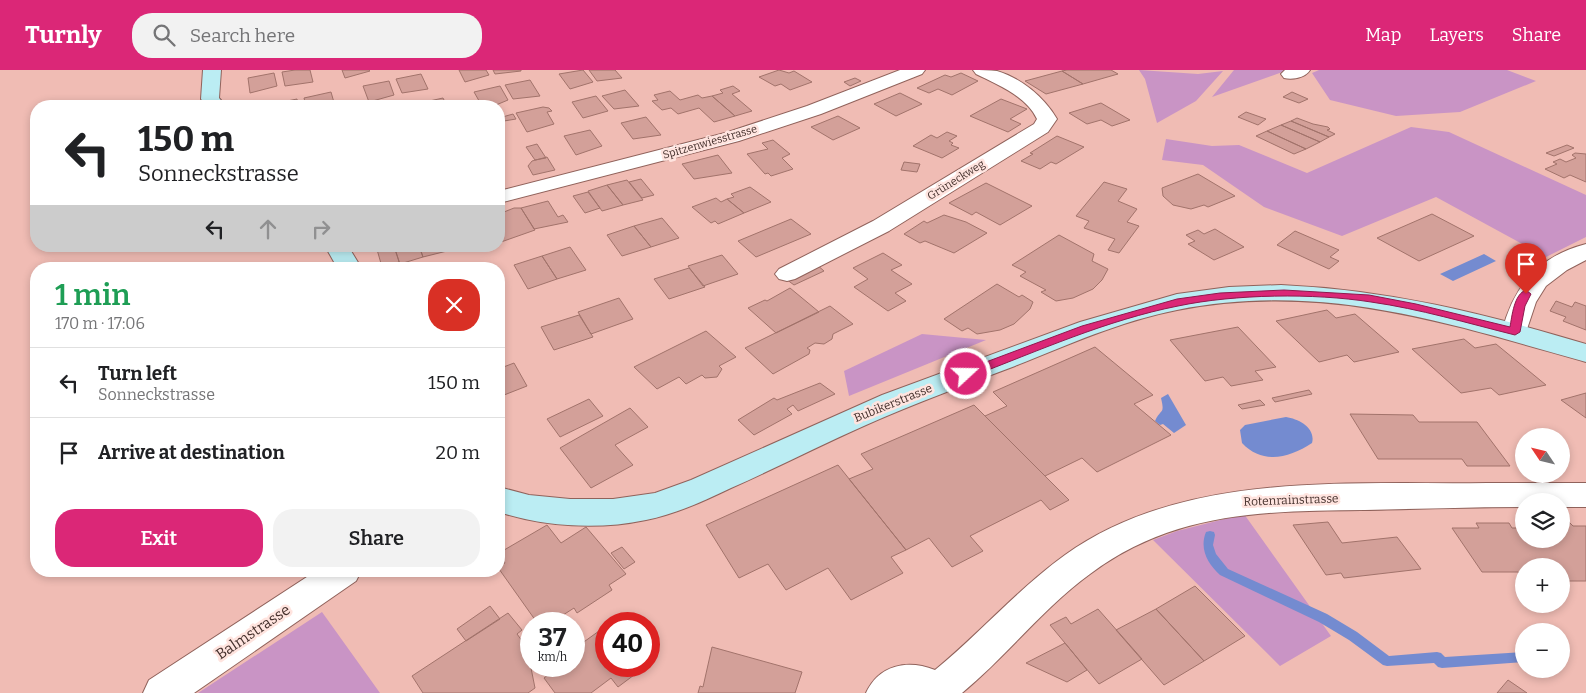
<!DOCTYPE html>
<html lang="en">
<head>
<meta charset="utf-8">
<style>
  :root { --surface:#fff; --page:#f2f2f2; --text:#202124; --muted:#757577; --line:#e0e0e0; --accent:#db2777 }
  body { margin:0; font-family:Bitter,serif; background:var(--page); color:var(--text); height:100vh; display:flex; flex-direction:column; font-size:19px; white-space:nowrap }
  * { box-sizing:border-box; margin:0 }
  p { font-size:16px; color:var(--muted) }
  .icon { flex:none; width:28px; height:28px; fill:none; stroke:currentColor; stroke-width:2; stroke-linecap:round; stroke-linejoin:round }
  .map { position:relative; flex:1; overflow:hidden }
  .side { position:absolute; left:30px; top:192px; width:475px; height:315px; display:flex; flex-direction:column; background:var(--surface); border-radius:20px; box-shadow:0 2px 8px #0003 }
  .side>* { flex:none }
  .banner { position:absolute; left:30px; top:30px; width:475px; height:152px; border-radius:20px; box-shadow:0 2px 8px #0003; background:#fff; color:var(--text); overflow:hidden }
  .needle { width:32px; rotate:305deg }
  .tools { position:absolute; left:1515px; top:358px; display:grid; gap:10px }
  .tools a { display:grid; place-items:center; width:55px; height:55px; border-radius:50%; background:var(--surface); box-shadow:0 2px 8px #0003; font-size:25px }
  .speed { position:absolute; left:520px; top:542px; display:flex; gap:10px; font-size:25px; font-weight:700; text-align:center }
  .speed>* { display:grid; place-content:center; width:65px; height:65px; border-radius:50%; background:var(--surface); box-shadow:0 2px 8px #0003; line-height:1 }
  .speed small { font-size:12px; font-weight:400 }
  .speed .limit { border:8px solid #d22; background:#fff; color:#111 }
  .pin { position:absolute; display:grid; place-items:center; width:42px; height:42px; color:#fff; margin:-51px -21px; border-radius:50% 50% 50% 0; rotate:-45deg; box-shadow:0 0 5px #0007 }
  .pin .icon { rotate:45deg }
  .me { position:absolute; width:55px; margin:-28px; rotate:69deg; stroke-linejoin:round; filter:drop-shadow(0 0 4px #0008) }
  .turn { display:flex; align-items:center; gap:18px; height:105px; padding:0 25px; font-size:22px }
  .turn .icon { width:65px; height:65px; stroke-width:2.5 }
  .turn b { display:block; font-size:35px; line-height:42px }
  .lanes { display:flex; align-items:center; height:48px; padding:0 25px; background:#0003; justify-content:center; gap:25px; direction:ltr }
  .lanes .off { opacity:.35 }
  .round { display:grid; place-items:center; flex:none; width:52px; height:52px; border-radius:20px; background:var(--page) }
  .head { display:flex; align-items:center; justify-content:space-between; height:85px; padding:0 25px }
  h1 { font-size:30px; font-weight:600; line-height:38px; color:#1e9e55 }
  .button { display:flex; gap:10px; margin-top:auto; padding:10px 25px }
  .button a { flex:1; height:58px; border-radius:20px; background:var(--accent); color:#fff; font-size:20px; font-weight:600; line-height:58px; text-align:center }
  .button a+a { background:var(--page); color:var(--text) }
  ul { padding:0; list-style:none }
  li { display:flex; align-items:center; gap:15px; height:70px; padding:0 25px; border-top:1px solid var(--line) }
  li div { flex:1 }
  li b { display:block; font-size:19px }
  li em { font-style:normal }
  header { display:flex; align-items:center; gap:30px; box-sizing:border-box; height:70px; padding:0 25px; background:var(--accent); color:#fff }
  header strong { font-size:24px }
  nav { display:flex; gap:28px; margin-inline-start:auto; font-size:18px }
  .search { width:350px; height:45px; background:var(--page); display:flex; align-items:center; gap:12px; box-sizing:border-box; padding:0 18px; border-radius:20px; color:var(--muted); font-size:19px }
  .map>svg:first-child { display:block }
  .green { fill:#c994c5 }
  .water { fill:#748bd0 }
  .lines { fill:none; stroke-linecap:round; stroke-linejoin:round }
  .stream { fill:#748bd0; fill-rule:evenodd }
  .building { fill:#d3a099; stroke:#a2736b }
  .street-casing { stroke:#90625b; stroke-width:2 }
  .secondary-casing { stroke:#90625b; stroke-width:2 }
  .street { fill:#fff; fill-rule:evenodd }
  .secondary { fill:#bbedf3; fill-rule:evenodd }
  .route { fill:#db2777; stroke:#8e194d }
  .labels { text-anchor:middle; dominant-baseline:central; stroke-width:5; stroke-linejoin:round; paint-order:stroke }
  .far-street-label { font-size:11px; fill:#45312d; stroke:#ffe4df }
  .street-label { font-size:12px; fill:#45312d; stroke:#ffe4df }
  .near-street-label { font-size:15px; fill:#45312d; stroke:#ffe4df }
</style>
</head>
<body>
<header>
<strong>Turnly</strong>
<div class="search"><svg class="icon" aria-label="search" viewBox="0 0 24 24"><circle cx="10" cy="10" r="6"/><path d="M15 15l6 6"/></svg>Search here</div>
<nav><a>Map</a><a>Layers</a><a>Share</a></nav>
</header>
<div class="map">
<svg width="1586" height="623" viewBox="0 0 1586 623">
  <rect width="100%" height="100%" fill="#f0bcb4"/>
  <!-- green -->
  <path class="green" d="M1139,0l59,4 25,-3 -27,30 -39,22 -12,-44z
    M1234,0h54l-76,27z
    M1319,0h188l29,11 -76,31 -64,4 -66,-16 -18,-27z
    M1411,57l38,5 137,63v42l-40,20 -110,-60 -94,39 -78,-29 -61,-42 -41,-5 4,-21 46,7 27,-1 68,28z
    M922,264l64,6 -137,56 -5,-25z
    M1244,444l87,122 -51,30 -127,-126 24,-9z
    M322,542l58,81h-182z"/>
  <!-- water -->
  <path class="water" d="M1484,184l12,7 -43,20 -13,-7z
    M1168,324l18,31 -12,8 -11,-9 -3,1 -5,-4c6,-13 10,-6 6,-23z
    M1286,347c13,2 30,11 26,26 -23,15 -49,22 -70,0l-2,-13 5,-5z"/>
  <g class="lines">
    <!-- stream -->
    <path class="stream" d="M1210,461l4,1 1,3 -2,10 3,9 12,15 99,45 30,18 32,24 48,-4 4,1 4,4 79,-5v10l-82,6 -4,-1 -4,-4 -47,3 -4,-1 -34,-25 -30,-18 -99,-47c-12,-11 -21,-26 -14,-43z"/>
  </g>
  <!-- building -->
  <path class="building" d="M295,0h15l3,12 -28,4 -3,-14z
    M342,0h27l1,1 -25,7z
    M459,0h27l3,5 -24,7z
    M493,0h28v1l-26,3z
    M583,0l10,12 -23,7 -11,-15z
    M589,0h26l7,8 -25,3z
    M779,0l10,3 5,-2 18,11 -22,8 -9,-6 -6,2 -16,-9z
    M1067,0h44l7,4 -35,10 -21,-13z
    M1062,1l21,13 -37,10 -21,-13z
    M274,3l3,13 -27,7 -2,-15z
    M961,3l17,8 -26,14 -14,-6 -9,4 -12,-5 28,-13 6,2z
    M421,4l7,15 -26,4 -6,-14z
    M855,8l6,3 -11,5 -6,-4z
    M530,10l10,16 -27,3 -8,-14z
    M389,11l5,14 -25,7 -6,-16z
    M500,16l8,14 -12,5 -14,1 -8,-14z
    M733,16l7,5 -8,3 20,17 -17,5 -23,-20 11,-3 -3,-3z
    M625,20l14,16 -25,3 -12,-13z
    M670,21l10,9 18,-5 4,3 10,-2 23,20 -21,6 -15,-14 -21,6 -7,-6 -9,2 -10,-9 6,-1 -4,-5z
    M331,22l4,14h-29l-2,-8z
    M1292,22l16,7 -9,4 -16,-6z
    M900,23l22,11 -26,12 -22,-12z
    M596,26l12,15 -25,7 -11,-16z
    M443,28l4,8h-29l-2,-2z
    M297,29l1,7h-30v-1z
    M1001,29l26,10 -17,10 11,5 -13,8 -38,-16z
    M1101,33l29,17 -18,6 -11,-6 -14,4 -18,-11z
    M543,37l6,1 3,3 -5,1 7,12 -27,8 -11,-19z
    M1246,42l20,7 -8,6 -20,-8z
    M513,44l3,5 -12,2 -5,-3z
    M838,46l22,12 -27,12 -22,-13z
    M646,47l15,18 -28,4 -12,-16z
    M1297,48l16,6 15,3 2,2 -3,1 8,4 -6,3 -38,-16z
    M1291,51l38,16 -9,5 -39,-17z
    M1281,55l39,17 -14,7 -39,-18z
    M590,60l12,16 -26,9 -12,-19z
    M1267,61l39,18 -12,5 -38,-18z
    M947,62l10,4 -8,5 4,2 -2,2 8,3 -17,10 -29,-12 18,-11 6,3z
    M1057,66l27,11 -28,17 -5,-2 -11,7 -19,-8 12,-7 -3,-1z
    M773,70l17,14 -8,4 11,11 -22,7 -3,-3 -3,1 -18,-20 21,-5 -6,-6z
    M537,74l9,14 -11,2 -9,-13z
    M1567,75l7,3 -20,8 -8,-3z
    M1575,83l11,1v28l-16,-7 -6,3 -19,-9 12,-5 -4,-2 7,-3 6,3 10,-4 -4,-3z
    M718,85l14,18 -38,6 -12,-15z
    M547,87l8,13 -22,5 -5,-9 4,-5z
    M904,92l16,2 -3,8 -16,-2z
    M1198,104l37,22 -27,11 -4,-2 -13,4 -18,-4 -10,-9 -1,-8z
    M641,109l13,16 -12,3 -13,-16z
    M627,110l16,20 -20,5 -16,-20z
    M1104,112l23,7 -9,12 19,8 -10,13 12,4 -20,27 -11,-3 7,-11 -31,-11 5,-7 -13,-5z
    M986,113l46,23 -32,19 -24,-13 -4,3 -23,-12z
    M607,115l16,20 -21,6 -14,-20z
    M750,117l21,15 -27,11 -17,-14 7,-2 -3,-3z
    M588,122l12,16 -15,5 -12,-17z
    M716,128l5,4 6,-3 17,14 -26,11 -3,-3 -4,2 -19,-16z
    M548,131l10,16 5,-2 5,7 -34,7 -13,-21z
    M514,138h7l14,22 -34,12 -2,-4v-3l3,-1 -3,-6v-14z
    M1432,144l42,22 -55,25 -42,-23z
    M944,145l22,7 21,11 -33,20 -29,-12 -5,2 -16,-9 20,-13 3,2z
    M662,148l17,20 -28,9 -17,-21z
    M791,149l20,15 -55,23 -18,-16z
    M634,156l17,21 -29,9 -15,-21z
    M1215,159l29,18 -30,13 -26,-16 7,-3 -9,-6 12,-5 6,4z
    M1295,161l44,19 -9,7 9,4 -10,8 -52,-24z
    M1059,165l35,19 -2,7 16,8 -6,11 -9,9 -20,9 -17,3 -15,-9 5,-2 -26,-14 6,-4 -14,-7z
    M376,176h18l5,16 -17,5z
    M394,176h25l4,11 -23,7z
    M419,176h27l1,5 -24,6z
    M570,177l16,23 -29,9 -15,-23z
    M883,183l19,12 -11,5 21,14 -17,9 11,8 -18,10 -34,-24 14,-8 -15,-11z
    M722,185l16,19 -35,12 -15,-20z
    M542,186l15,23 -29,10 -14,-24z
    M816,194l8,7 -30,14 -8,-6z
    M689,198l16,19 -36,12 -15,-20z
    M997,214l22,13 3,-2 11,7 -3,7 -16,15 -14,6 -23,4 -9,-6 -6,3 -18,-12z
    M790,218l29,24 -43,21 -28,-25 17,-8 2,1z
    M619,228l14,21 -42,15 -13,-22z
    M1556,231l16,6 3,-5 11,4v24l-23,-9 3,-4 -16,-6z
    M830,236l23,18 -20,10 -1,5 -8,5 -9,-1 -8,5 3,2 -1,4 -36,20 -28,-26z
    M1327,240l9,8 19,-4 44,38 -45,10 -7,-7 -28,7 -43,-41z
    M579,245l14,22 -39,13 -13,-23z
    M1238,257l38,40 -21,4 8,9 -32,6 -8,-9 -18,4 -35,-41z
    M706,261l30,26 -17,9 3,3 -5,8 -12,1 -3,-3 -16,9 -7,-7 -22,12 -23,-22z
    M1464,269l11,9 21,-4 50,41 -47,10 -8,-7 -30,5 -49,-44z
    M1095,277l58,48 -19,9 37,31 -74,37 -15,-14 -37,18 -60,-60 22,-10 -14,-14z
    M499,293l2,5 13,-5 13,23 -28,11z
    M820,313l15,11 -37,17 -5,-6 -6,4 5,5 -38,21 -16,-15 36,-22 3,2z
    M1309,320l3,4 -37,8 -3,-4z
    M1586,323v25l-25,-18z
    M589,329l14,17 -43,21 -13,-18z
    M1260,330l5,5 -23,4 -4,-4z
    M974,335l95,95 -19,10 -9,-10 -71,36 13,15 -31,16 -23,-29 -23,12 -57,-71 24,-10 -12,-15z
    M630,338l18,19 -33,18 18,20 -42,23 -31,-40z
    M1350,344l63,1 6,7h58l33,44h-43l-5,-7h-84z
    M838,395l68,85 -15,7 12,16 -52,27 -23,-32 -42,22 -18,-26 -29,14 -33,-53z
    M1328,452l14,21 55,-6 24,32 -77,9 -3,-5 -15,2 -33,-50z
    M1561,452h8l4,4h13v55h-25v-15h-37v13l-6,-7h-36l-30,-44h27l-3,-5h33l3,5h12v11h37z
    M547,455l14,18 25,-16 40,47 -17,11 3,5 -35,23 -3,-5 -25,16h-11l-39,-55v-3l6,-3 -6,-10z
    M622,477l13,15 -11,7 -13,-16z
    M1195,516l50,50 -41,25 -48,-52z
    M490,536l10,13 -34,22 -9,-12z
    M1098,539l44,50 -43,25 -49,-59 16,-8 5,7z
    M1156,539l48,52 -40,24 -48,-55z
    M508,543l14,17 -5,4 14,19v13h2l-2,2 4,20 -7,5h-105l-11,-17z
    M625,543l9,11h-24z
    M606,556v40h40l-28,21 -7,-9 -20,15h-36l-11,-15 16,-12h14v-17z
    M1065,573l22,27 -20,12 -41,-19z
    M712,577l90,25 -7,21h-97l2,-7 3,1z
    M1508,610l19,13h-30z"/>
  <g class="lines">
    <!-- street casing -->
    <g class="street-casing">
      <path id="street" d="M900,0h25l-3,4 -101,40 -82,27 -240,62v-12l226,-58 82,-27z
        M973,0c7,0 17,0 24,1 24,7 47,26 60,48l-9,13 -159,99 -94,48 -8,2 -8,-2 -4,-5 4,-5 94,-48 161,-97 3,-5c-11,-23 -39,-34 -61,-45z
        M1285,0h25c-5,8 -18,10 -26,8l-3,-4z
        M1586,174v16l-19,10 -21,16 -10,16 -12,36 -9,2 -9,-2 -4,-6c11,-46 37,-76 84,-88z
        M1487,413h99v24h-25v-6h-37v6c-53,0 -106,2 -159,3 -100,1 -191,1 -275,64 -47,34 -83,82 -128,119h-96c13,-28 41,-34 69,-23 45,-37 83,-81 130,-115 118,-85 284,-70 422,-72z
        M316,501h45l-5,10 -162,112h-51l6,-13z"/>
    </g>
    <!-- secondary casing -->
    <g class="secondary-casing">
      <path id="secondary" d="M203,0h18l-2,28 7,8h-19l-6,-7z
        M325,176h23l14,23h-24z
        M1281,215c108,5 202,28 305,59v18c-139,-39 -263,-81 -409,-52 -56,11 -110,35 -162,56 -50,19 -100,37 -149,59 -45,20 -90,43 -135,63 -27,13 -55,26 -85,32 -47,10 -102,7 -147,-8v-25l30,8 41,4h43l42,-6 36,-13 191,-85 198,-73 97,-28 52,-7z"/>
    </g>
    <!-- street -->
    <use href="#street" class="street"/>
    <!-- secondary -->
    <use href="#secondary" class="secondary"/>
  </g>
  <!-- route -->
  <path class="route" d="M1284,220l85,5 47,9 94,23c2,-11 4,-33 16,-37l5,4 -6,12 -5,26 -5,3c-48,-12 -95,-26 -144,-33 -57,-9 -136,-8 -193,4 -71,14 -140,45 -208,71h-8l-1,-3 1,-3 120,-45 95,-27 43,-6z"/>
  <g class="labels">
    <!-- far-street labels -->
    <g class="far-street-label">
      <text transform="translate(710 72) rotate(-16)">Spitzenwiesstrasse</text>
      <text transform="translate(956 110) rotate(-32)">Grüneckweg</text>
    </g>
    <!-- street labels -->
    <g class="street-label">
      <text transform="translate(893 333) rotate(-22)">Bubikerstrasse</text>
      <text transform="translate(1291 430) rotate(-2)">Rotenrainstrasse</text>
    </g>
    <!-- near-street labels -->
    <g class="near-street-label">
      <text transform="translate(253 562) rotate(-34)">Balmstrasse</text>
    </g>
  </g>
</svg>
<div class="tools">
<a><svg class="needle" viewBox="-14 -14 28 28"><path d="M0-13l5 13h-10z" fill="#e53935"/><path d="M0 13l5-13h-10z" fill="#757577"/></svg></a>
<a><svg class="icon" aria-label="layers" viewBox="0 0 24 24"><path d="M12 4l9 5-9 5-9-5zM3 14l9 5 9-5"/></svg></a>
<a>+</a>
<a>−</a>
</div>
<div class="speed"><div>37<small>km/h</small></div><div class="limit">40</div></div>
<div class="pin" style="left:1526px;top:224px;background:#d93025"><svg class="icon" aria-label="arrive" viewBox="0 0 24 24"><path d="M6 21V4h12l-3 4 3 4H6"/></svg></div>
<svg class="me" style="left:966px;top:304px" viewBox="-20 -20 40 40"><circle r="17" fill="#db2777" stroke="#fff" stroke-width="3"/><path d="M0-11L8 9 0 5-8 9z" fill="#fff"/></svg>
<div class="banner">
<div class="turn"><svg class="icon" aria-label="left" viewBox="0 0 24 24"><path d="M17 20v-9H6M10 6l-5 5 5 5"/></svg><div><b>150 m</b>Sonneckstrasse</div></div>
<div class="lanes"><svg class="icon" aria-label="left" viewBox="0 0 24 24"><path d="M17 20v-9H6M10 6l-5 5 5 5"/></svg><svg class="icon off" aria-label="ahead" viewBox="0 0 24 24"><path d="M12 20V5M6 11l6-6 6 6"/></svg><svg class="icon off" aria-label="right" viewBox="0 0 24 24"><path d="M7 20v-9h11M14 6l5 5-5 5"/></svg></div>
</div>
<section class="side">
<div class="head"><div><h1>1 min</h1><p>170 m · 17:06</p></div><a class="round" style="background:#d93025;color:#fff"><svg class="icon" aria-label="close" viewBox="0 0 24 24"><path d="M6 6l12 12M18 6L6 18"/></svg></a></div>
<ul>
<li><svg class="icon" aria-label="left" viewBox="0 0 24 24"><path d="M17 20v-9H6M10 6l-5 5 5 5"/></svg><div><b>Turn left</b><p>Sonneckstrasse</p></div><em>150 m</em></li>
<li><svg class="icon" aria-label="arrive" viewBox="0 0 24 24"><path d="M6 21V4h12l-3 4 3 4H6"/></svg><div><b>Arrive at destination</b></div><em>20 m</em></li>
</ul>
<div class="button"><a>Exit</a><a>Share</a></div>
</section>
</div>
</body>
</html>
